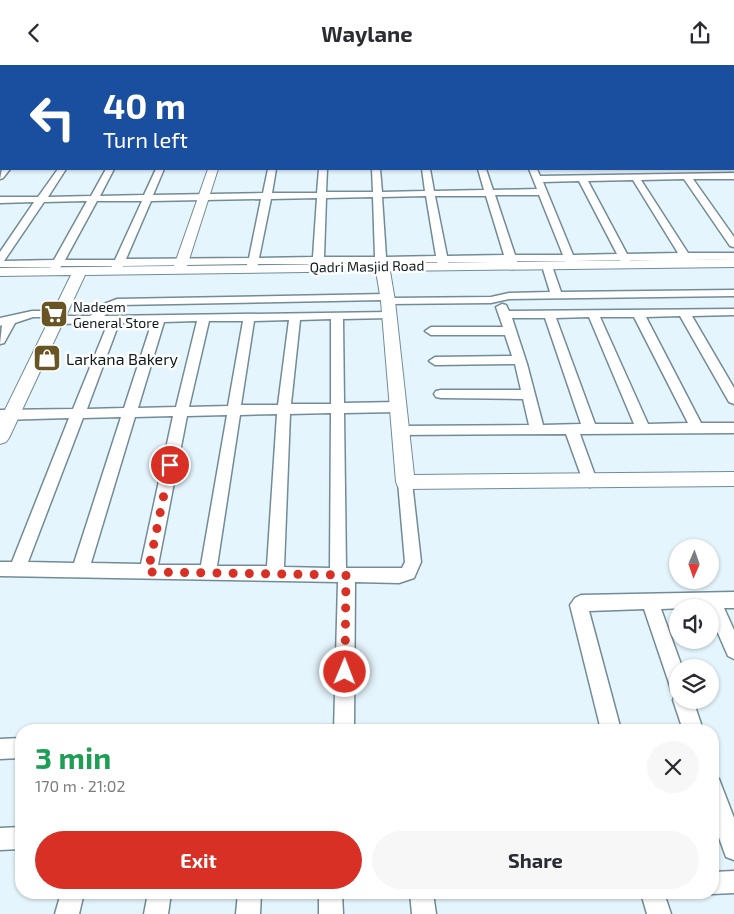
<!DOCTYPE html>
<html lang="en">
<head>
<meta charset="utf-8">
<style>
  :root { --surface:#fff; --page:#f7f7f7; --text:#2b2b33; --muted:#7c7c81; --accent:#d93025 }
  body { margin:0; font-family:"Exo 2",sans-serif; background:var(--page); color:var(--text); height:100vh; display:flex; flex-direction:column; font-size:19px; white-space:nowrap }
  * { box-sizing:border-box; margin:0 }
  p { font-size:16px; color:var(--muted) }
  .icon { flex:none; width:28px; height:28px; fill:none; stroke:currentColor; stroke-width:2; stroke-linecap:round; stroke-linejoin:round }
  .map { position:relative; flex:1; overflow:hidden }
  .details { position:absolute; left:15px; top:659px; width:704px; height:175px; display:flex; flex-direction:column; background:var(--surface); border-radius:20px; box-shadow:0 1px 4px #0004 }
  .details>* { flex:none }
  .top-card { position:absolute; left:0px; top:0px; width:735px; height:105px; box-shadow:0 1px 4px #0004; background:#1a4fa0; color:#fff; overflow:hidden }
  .needle { width:32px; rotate:182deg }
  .controls { position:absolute; left:669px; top:474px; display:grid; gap:10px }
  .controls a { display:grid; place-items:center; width:50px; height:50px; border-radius:50%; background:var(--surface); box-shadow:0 1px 4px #0004; font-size:25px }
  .pin { position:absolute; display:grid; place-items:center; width:42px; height:42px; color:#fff; margin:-21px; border:2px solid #fff; border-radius:50%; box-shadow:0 1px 5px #0007 }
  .me { position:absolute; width:55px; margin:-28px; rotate:1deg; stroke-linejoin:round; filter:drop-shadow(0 0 4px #0008) }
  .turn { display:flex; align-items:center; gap:18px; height:105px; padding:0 20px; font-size:22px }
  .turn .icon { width:65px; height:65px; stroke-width:2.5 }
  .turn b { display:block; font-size:35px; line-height:42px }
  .round { display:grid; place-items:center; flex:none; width:52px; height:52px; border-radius:26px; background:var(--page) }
  .headline { display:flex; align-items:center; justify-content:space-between; height:85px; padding:0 20px }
  h1 { font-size:30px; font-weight:700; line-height:38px; color:#1e9e55 }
  .primary-button { display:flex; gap:10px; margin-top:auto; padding:10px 20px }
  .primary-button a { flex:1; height:58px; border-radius:30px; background:var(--accent); color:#fff; font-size:20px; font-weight:700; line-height:58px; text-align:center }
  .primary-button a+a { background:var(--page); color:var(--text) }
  header { display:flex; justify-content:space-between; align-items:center; height:65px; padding:0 20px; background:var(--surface); font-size:22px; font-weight:700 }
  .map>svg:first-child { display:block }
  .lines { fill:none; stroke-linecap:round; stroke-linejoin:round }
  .minor-casing { stroke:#728b96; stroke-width:3 }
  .tertiary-casing { stroke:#728b96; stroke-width:2 }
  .secondary-casing { stroke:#728b96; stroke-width:3 }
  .minor { fill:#fff; fill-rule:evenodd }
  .tertiary { fill:#fff; fill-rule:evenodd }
  .secondary { fill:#fff; fill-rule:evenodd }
  .route { stroke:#d93025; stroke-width:9; stroke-dasharray:0 16.2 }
  .labels { text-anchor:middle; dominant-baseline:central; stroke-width:5; stroke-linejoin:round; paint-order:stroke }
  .far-street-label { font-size:14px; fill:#101a1e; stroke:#fff }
  .far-poi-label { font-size:14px; fill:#101a1e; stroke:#fff; text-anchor:start }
  .poi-label { font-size:16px; fill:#101a1e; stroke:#fff; text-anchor:start }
</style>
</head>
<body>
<header><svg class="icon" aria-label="back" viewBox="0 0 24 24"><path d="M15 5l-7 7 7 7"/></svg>Waylane<svg class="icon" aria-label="share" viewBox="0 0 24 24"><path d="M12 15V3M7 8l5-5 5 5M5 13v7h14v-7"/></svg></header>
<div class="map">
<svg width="734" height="849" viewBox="0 0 734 849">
  <rect width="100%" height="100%" fill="#e5f5fd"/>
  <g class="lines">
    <!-- minor casing -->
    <g class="minor-casing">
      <path id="minor" d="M162,0h6v1h-6z
        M288,0h6v1h-6z
        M327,0h6v1h-6z
        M364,0h6v1h-6z
        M403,0h6v1h-6z
        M440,0h6v1h-6z
        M480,0h7v1h-6z
        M520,0h7v1h-6z
        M557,0h7v1h-6z
        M595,0h7v1h-6z
        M712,0h7v1h-6z
        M0,83h1v4h-1z
        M2,104h8l-7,9 -3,1z
        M58,104h8l-18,28 43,-1 15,-27h8l-14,27 44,-1 12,-26h8l-11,26 110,-2 5,-24h8l-4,24h45l2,-24h8l-1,23h47l-1,-23h8l2,23 43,-1 -3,-22h8l4,22 50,-1 -6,-21h8l7,21 44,-1 -8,-20h8l3,7 194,-3v6h-41l41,58v10l-4,-1 -46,-67 -43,1 47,73h46v6l-42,1 2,3 -5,3 -4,-1 -3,-5h-52l2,4 -5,3 -4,-1 -3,-6 -44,1 1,4 -5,3 -4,-1 -3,-6h-48l1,5 -5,3 -4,-1 -3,-6h-58l-1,5h-8l-2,-5 -50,1 -1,5h-8l-2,-5 -53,1 -1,5h-8l-1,-5h-55l-2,6 -4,1 -5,-3v-4l-124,2 -3,6 -4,1 -5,-3 1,-4h-51l-3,6 -4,1 -5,-3 2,-3h-51v-15l34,-50 -34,1v-6h38zM633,115l45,73 -51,1 -39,-73zM579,116l38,73 -44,1 -30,-73zM495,130h44l24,60h-48zM426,131l10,60 -50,1 -4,-60zM435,131h51l18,59 -57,1zM373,132l2,60h-51l2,-59zM317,133l-4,59 -54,1 12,-59zM261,134l-12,59 -123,1 25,-58zM87,136l-33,59 -50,1 40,-59zM97,136h45l-27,59h-50z
        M547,198l5,3 9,26 173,-2v6l-225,3 -18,4 -103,1 -4,-1 -1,-3 -264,5 -15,11 285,-4 6,3 -6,3 -46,1 1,84 54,-1 5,2 2,3 -2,3 -5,2 -54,1 2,155h56l3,-6 -7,-80 2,-4 5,-2 5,2 2,4 9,80 -7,16 -15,5 -44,-1 -1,148h-20l4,-148 -338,-6v-14h12l57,-144 -69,2v-10l73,-1 35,-86 -51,1 -6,-4 2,-3h-20l-18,6 -11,20 -4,1 2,-19 -2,1v-8l32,-7h28l4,1 2,2 -2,2h26l14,-12 13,-5 270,-5 4,1 1,3 99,-1 18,-4 41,-1 -8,-26zM331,254v85h-40l9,-84zM289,255l-11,85h-37l13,-84zM197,256l-21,86 -38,1 26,-86zM209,256h34l-15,85 -39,1zM152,257l-28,86 -37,1 32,-86zM331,348l-1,155 -46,-1 6,-153zM277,349l-10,152h-50l23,-151zM227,350l-26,150h-43l29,-149zM173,351l-32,148 -50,-1 44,-146zM121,352l-47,146 -46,-1 55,-144z
        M502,239l4,1 3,6 225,-2v6l-42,1 42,72v16l-5,-2 -49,-86 -34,1 55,106h33v10l-154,1 17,47 -2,4 -5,2 -5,-2 -2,-4 -17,-47 -171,1 -2,-4 2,-4 5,-1 129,-1 -6,-26 -82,-1 -5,-1 -2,-3 2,-3 5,-1h80l-6,-26 -80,1 -6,-4 6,-4 77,-1 -7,-21h-74l-6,-4 6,-4h72l-7,-20zM589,252l45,107h-39l-39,-106zM600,252h34l54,106 -40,1zM512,253h33l36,106 -38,1 -16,-61z
        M734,527v16h-10l10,22v29l-6,-3 -18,-41v-8l-49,2 21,58h-4v25l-7,-2 -2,-7 -25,-74 -55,2 32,119h-20l-31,-125 5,-7 6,-3z
        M676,628l2,7h15l10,30h-20l-10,-30z
        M21,673v20l-21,1v-20z
        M712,711l7,3 15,39v42l-8,-3 -14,-39z
        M21,762v22l-21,1v-22z
        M734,806v22l-22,1 -5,-1h5v-21z
        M61,828h23l-5,21h-24z
        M148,828h23l-3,21h-24z
        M238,828h23l-1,21h-24z
        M319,828h23l1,21h-24z
        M410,828h23l3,21h-24z
        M641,828h23l7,21h-24z"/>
    </g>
    <!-- tertiary casing -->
    <g class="tertiary-casing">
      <path id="tertiary" d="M242,0h8v1h-8z
        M208,104h10l-31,97 547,-7v8l-344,4 5,30 19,174 320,-3v14l-329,3 -7,-2 -2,-5 -15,-181 -5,-30 -291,4 -76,163 -3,4 -6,2v-24l71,-145 -71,1v-8l174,-2z"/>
    </g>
    <!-- secondary casing -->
    <g class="secondary-casing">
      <path id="secondary" d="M660,0h10l1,1h-10z"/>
    </g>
    <!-- minor -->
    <use href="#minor" class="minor"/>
    <!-- tertiary -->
    <use href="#tertiary" class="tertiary"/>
    <!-- secondary -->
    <use href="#secondary" class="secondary"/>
  </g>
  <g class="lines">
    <!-- route -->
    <path class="route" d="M170,400l-22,107 198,3 -1,97"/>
  </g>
  <!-- icons -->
  <defs>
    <g id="supermarket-square" transform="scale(1.4375)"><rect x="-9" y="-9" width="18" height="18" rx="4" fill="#695423" stroke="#fff"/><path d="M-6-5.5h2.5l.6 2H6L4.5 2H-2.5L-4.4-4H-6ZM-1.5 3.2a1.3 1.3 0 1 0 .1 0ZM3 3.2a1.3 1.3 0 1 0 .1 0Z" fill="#fff"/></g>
    <g id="shop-square" transform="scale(1.4375)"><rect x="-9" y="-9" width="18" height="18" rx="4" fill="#695423" stroke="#fff"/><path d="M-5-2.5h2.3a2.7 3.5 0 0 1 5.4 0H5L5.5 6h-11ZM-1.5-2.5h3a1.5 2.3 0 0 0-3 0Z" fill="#fff"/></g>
  </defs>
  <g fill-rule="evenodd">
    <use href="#supermarket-square" x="54" y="249"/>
    <use href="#shop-square" x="47" y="293"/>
  </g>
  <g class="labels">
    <!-- far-street labels -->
    <g class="far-street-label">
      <text transform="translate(367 201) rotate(-1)">Qadri Masjid Road</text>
    </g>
    <!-- far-poi labels -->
    <g class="far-poi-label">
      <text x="73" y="241">Nadeem<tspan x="73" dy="16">General Store</tspan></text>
    </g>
    <!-- poi labels -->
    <g class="poi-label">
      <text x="66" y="293">Larkana Bakery</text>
    </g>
  </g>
</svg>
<div class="controls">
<a><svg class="needle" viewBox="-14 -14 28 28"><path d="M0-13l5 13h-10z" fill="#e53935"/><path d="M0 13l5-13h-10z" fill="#7c7c81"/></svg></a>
<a><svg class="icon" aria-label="sound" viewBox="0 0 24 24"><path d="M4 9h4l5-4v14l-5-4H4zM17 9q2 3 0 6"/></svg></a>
<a><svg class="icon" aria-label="layers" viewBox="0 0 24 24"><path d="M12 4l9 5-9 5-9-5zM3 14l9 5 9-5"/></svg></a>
</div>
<div class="pin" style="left:170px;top:400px;background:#d93025"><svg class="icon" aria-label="arrive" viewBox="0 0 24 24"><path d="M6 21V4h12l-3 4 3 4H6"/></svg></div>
<svg class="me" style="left:345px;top:607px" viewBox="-20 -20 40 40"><circle r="17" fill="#d93025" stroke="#fff" stroke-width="3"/><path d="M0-11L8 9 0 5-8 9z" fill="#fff"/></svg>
<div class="top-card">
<div class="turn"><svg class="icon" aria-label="left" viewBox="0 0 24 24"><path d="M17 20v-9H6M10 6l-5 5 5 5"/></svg><div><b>40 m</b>Turn left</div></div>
</div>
<section class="details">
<div class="headline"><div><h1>3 min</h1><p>170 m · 21:02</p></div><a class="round"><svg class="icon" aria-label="close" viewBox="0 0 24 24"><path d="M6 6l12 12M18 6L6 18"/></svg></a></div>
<div class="primary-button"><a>Exit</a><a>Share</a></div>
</section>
</div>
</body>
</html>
